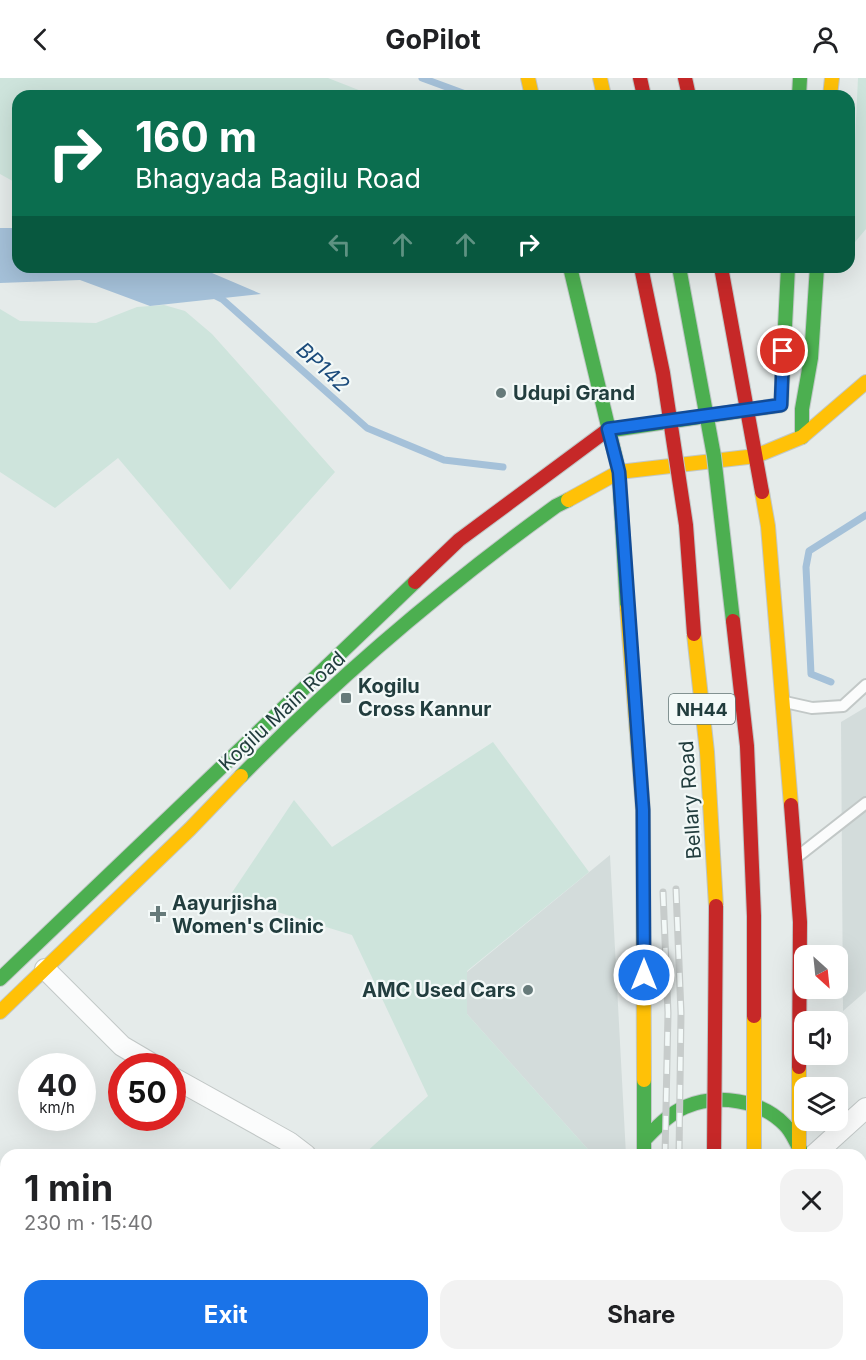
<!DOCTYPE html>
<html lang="en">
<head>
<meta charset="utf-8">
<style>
  :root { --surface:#fff; --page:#f2f2f2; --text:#202124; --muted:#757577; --accent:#1a73e8 }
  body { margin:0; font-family:Inter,sans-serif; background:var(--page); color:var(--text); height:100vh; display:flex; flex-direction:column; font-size:22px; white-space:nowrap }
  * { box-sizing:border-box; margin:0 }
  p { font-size:20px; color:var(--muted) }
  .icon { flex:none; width:33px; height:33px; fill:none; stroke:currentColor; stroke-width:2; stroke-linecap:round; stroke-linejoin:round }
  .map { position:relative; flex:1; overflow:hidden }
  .sheet { position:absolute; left:0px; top:1071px; width:867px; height:212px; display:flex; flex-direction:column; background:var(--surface); border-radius:18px 18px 0 0; box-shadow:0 6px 24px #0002 }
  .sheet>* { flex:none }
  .guide { position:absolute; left:12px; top:12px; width:843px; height:183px; border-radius:18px; box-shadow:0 6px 24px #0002; background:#0b6e4f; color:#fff; overflow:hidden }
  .needle { width:39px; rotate:153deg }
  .fabs { position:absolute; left:794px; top:867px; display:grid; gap:12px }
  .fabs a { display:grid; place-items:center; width:54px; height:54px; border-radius:12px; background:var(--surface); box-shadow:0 6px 24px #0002; font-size:30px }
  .speed { position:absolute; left:18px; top:975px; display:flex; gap:12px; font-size:30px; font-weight:700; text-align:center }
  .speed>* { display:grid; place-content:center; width:78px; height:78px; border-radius:50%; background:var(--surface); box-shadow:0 6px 24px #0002; line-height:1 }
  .speed small { font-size:15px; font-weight:400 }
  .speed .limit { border:9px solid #d22; background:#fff; color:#111 }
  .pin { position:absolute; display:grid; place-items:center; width:51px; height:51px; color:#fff; margin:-26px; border:3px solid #fff; border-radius:50%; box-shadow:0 2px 6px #0007 }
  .me { position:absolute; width:66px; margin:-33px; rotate:0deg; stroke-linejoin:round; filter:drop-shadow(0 0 4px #0008) }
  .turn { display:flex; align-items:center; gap:21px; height:126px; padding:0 24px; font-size:27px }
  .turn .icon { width:78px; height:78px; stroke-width:2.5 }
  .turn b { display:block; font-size:42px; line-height:51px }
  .lanes { display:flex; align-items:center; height:57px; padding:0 24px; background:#0003; justify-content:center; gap:30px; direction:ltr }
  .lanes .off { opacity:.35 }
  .round { display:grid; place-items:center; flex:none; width:63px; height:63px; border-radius:18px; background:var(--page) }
  .summary { display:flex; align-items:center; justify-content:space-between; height:102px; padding:0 24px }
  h1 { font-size:36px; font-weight:700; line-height:45px }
  .button { display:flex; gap:12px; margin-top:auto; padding:12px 24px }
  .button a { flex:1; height:69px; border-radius:18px; background:var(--accent); color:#fff; font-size:24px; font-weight:700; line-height:69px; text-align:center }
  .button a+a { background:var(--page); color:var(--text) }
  header { display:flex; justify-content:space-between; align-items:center; height:78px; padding:0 24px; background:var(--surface); font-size:27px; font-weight:700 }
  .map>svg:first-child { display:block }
  .built { fill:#d3dcdb }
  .green { fill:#cee4dc }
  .water { fill:#a5c1d9 }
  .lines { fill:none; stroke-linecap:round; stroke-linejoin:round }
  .stream { stroke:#a5c1d9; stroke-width:7 }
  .lane-casing { stroke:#c2c8c7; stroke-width:14 }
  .street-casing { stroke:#c2c8c7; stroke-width:22 }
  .fast-casing { stroke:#c1c8c8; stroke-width:16 }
  .slow-casing { stroke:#c1c8c8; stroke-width:16 }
  .jam-casing { stroke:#c1c8c8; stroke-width:16 }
  .lane { stroke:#fbfcfc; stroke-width:10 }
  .street { stroke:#fbfcfc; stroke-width:20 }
  .fast { stroke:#4caf50; stroke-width:14 }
  .slow { stroke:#ffc107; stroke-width:14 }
  .jam { stroke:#c62828; stroke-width:14 }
  .rail-casing { stroke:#c7cccb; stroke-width:7 }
  .rail { stroke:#f3f9f8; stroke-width:4.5; stroke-dasharray:14; stroke-linecap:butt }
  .fast-bridge-casing { stroke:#bdc6c6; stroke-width:16; stroke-linecap:butt }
  .slow-bridge-casing { stroke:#bdc6c6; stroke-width:16; stroke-linecap:butt }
  .jam-bridge-casing { stroke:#bdc6c6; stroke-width:16; stroke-linecap:butt }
  .fast-bridge { stroke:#4caf50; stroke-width:14 }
  .slow-bridge { stroke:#ffc107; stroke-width:14 }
  .jam-bridge { stroke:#c62828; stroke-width:14 }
  .route-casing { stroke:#114b97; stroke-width:15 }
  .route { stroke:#1a73e8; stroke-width:10 }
  .poi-dot { fill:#667a7a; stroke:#f3f9f8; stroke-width:2 }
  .labels { text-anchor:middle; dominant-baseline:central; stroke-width:4.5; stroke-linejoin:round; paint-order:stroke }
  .shield { fill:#f3f9f8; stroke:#617576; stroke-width:1.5 }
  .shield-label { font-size:18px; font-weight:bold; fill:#223d3e }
  .poi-label { font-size:20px; font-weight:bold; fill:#223d3e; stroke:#f3f9f8; text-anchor:start }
  .street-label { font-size:20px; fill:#223d3e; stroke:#f3f9f8 }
  .water-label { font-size:21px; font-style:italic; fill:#1b4b7b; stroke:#f3f9f8 }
</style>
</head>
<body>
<header><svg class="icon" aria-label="back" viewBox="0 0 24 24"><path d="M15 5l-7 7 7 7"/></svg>GoPilot<svg class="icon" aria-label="person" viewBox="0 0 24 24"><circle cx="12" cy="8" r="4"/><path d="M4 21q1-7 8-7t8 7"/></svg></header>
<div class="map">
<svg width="866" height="1282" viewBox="0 0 866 1282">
  <rect width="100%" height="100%" fill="#e5ebea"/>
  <!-- built -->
  <path class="built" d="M866,629v284l-23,20 -2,-289z
    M610,777l16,300h-33l-126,-141v-42z"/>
  <!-- green -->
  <path class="green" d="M0,0h328l46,18h-356v88l-18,-10z
    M858,0h8v151l-16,19z
    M164,227l21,6 27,23 123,138 -105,118 -112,-132 -63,50 -55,-36v-163l20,12 76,2 41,-16z
    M493,664l96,130 -122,99v43l126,141h-230l65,-59 -76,-161 -123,-38 65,-97 38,47z
    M861,1124h5v88l-5,-7z"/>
  <!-- water -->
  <path class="water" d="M0,150h18v39h180l63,27 -111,12 -70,-26 -80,3z"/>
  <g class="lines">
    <!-- stream -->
    <path class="stream" d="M422,0l49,18
      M214,217l8,4 145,129 77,32 59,7
      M831,604l-20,-8 -5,-107 3,-16 57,-36
      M861,1224l5,7"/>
    <!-- lane casing -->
    <g class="lane-casing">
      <path id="lane" d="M785,624l27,6 31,-2 23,-21
        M797,779l69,-54"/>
    </g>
    <!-- street casing -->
    <g class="street-casing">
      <path id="street" d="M45,891l77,77 34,20
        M172,999l117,65 17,13
        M814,1077l52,-47
        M0,1137l6,6
        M0,1203l6,-6
        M556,1276l7,6"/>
    </g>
    <!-- fast casing -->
    <g class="fast-casing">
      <path id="fast" d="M799,18l1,-18
        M570,189l49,205 8,136
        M606,353l175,-26 7,-138
        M802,359v-28l9,-51 6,-91
        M241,698c97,-99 203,-189 315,-270l12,-6
        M0,901l415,-397
        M644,1002v75
        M645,1061c12,-12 24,-25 40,-32 32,-14 76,-7 100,18 7,7 10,16 15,24"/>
    </g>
    <!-- slow casing -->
    <g class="slow-casing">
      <path id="slow" d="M528,0l4,18
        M600,0l4,18
        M830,18l2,-18
        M762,414l6,34 23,279
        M568,422l51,-28 137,-16 46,-19 64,-55
        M627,530l16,202 1,270
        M0,934l190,-183 51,-53
        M799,1077v-88
        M792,1276v6
        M742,1282l1,-6"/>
    </g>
    <!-- jam casing -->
    <g class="jam-casing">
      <path id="jam" d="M640,0l4,18
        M685,0l4,18
        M721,189l41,225
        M415,504l44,-42 147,-109
        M791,727l9,117 -1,145
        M636,1276v6
        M704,1276v6"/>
    </g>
    <!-- lane -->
    <use href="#lane" class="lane"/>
    <!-- street -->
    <use href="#street" class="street"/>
    <!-- fast -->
    <use href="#fast" class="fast"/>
    <!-- slow -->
    <use href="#slow" class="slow"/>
    <!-- jam -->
    <use href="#jam" class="jam"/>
    <!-- rail casing -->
    <g class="rail-casing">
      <path id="rail" d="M676,811l5,124 -2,142
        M663,814l5,121 -3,142
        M656,1282l1,-6
        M670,1282v-6"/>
    </g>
    <!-- rail -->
    <use href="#rail" class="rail"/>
    <!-- fast-bridge casing -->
    <g class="fast-bridge-casing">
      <path id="fast-bridge" d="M679,189l35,189 19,165"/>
    </g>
    <!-- slow-bridge casing -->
    <g class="slow-bridge-casing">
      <path id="slow-bridge" d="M694,556l13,118 9,154
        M754,938v139"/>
    </g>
    <!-- jam-bridge casing -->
    <g class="jam-bridge-casing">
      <path id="jam-bridge" d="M641,189l22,106 23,152 8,109
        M733,543l14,125 7,170v100
        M714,1077l2,-249"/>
    </g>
    <!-- fast-bridge -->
    <use href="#fast-bridge" class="fast-bridge"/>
    <!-- slow-bridge -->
    <use href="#slow-bridge" class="slow-bridge"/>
    <!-- jam-bridge -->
    <use href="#jam-bridge" class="jam-bridge"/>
  </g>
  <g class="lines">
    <!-- route casing -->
    <g class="route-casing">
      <path id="route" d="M644,897l-1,-165 -24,-338 -11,-43 173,-24 2,-54"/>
    </g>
    <!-- route -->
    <use href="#route" class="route"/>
  </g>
  <!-- markers -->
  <g class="poi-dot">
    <circle cx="501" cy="315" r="6"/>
    <rect x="340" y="614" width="12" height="12" rx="3"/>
    <path d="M155 827h6v6h6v6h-6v6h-6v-6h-6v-6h6z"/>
    <circle cx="528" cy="912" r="6"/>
  </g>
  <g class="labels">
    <!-- shield labels -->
    <rect class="shield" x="669" y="616" width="66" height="30" rx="4.5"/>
    <g class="shield-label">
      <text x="702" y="631">NH44</text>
    </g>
    <!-- poi labels -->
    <g class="poi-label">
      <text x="513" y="315">Udupi Grand</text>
      <text x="358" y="608">Kogilu<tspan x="358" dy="23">Cross Kannur</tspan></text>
      <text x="172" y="825">Aayurjisha<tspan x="172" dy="23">Women's Clinic</tspan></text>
      <text x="516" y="912" text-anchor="end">AMC Used Cars</text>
    </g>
    <!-- street labels -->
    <g class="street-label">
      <text transform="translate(282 633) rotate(-43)">Kogilu Main Road</text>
      <text transform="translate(690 722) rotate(-94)">Bellary Road</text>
    </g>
    <!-- water labels -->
    <g class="water-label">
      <text transform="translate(323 289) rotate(42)">BP142</text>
    </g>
  </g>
</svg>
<div class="fabs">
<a><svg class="needle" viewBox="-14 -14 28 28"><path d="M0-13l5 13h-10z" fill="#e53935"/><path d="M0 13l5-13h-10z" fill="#757577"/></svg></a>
<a><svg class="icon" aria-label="sound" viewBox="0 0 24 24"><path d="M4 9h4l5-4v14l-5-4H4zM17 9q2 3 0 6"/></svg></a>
<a><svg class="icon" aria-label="layers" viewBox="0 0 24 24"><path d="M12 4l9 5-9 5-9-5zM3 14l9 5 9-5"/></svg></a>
</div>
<div class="speed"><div>40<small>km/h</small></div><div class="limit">50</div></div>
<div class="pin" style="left:783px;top:273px;background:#d93025"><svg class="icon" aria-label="arrive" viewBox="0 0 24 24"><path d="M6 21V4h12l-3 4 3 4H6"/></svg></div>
<svg class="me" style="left:644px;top:897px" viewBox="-20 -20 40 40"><circle r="17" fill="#1a73e8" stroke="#fff" stroke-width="3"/><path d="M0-11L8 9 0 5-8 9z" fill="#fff"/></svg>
<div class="guide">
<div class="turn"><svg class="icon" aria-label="right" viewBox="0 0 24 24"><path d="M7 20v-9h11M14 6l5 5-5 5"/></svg><div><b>160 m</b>Bhagyada Bagilu Road</div></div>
<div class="lanes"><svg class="icon off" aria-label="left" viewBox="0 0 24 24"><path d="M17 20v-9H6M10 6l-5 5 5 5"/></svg><svg class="icon off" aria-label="ahead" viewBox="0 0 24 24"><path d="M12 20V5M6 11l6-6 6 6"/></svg><svg class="icon off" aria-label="ahead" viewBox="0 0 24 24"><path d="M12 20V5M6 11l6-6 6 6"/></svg><svg class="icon" aria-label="right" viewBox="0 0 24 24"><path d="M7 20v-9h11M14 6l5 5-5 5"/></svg></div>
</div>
<section class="sheet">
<div class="summary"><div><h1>1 min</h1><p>230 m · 15:40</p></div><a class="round"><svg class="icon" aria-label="close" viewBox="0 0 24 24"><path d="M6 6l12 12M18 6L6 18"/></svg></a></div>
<div class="button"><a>Exit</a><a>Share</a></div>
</section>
</div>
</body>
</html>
